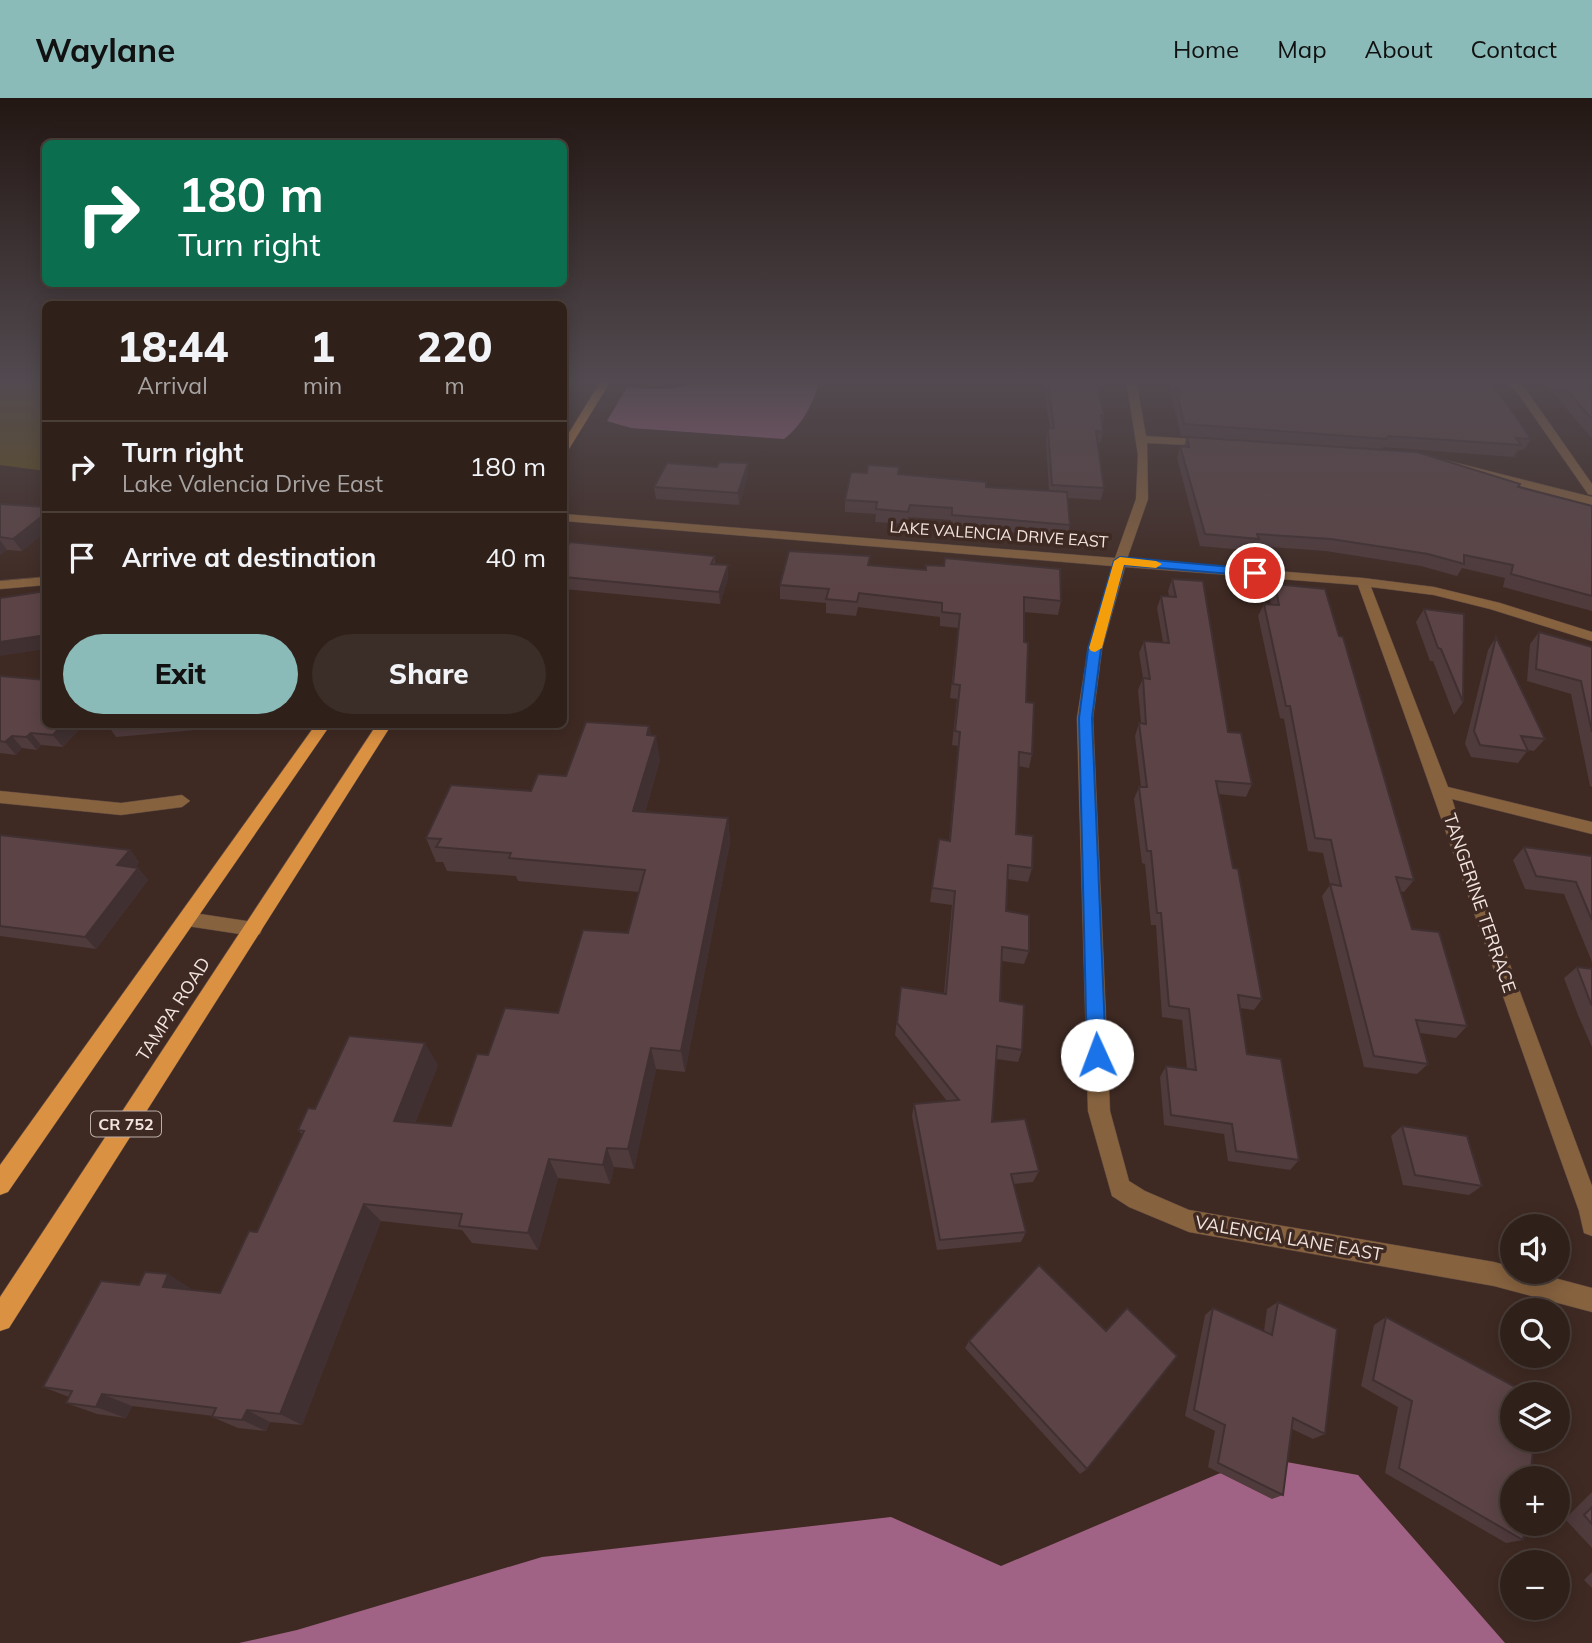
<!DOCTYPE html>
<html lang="en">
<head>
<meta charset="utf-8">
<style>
  :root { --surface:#2f201a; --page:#3b2d27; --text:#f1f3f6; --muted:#a7a3a2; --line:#4a3e39; --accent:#8bbbb9 }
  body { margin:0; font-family:Mulish,sans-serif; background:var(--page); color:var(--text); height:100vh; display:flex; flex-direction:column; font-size:26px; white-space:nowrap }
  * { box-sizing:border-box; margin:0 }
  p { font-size:23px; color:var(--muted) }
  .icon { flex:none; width:38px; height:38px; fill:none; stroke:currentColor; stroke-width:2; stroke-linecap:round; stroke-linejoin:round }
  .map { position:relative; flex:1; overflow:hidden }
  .side { position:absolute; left:42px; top:203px; width:525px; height:427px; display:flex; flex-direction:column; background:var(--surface); border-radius:10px; box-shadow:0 4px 18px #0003,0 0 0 2px var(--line) }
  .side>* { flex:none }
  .banner { position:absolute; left:42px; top:42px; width:525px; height:147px; border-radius:10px; box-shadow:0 4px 18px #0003,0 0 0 2px var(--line); background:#0b6e4f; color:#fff; overflow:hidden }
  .fabs { position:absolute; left:1500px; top:1116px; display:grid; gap:14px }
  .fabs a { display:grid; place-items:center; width:70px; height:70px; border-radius:50%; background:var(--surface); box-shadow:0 4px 18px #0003,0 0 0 2px var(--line); font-size:35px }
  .pin { position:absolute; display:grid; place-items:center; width:60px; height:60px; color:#fff; margin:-30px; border:4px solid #fff; border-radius:50%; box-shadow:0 2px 7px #0007 }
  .me { position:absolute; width:77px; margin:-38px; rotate:358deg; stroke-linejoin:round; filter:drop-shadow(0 0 5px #0008) }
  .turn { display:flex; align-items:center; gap:24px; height:147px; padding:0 21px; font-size:32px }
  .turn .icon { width:91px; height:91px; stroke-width:2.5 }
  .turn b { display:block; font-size:49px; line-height:60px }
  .eta { display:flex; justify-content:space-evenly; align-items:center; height:119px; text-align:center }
  .eta b { font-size:42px; font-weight:800; line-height:49px }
  .primary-button { display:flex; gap:14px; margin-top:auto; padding:14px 21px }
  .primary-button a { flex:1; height:80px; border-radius:42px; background:var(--accent); color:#111; font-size:28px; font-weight:800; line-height:80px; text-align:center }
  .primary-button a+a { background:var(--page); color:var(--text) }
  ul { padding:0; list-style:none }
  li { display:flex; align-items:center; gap:21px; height:91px; padding:0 21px; border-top:2px solid var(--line) }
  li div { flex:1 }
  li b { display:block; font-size:26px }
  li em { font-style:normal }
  header { display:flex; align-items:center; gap:42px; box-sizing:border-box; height:98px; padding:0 35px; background:var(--accent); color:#111 }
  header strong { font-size:33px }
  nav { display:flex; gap:38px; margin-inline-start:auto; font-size:24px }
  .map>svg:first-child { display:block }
  .green { fill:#635119 }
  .water { fill:#a16385 }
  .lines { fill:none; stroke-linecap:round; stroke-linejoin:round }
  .minor-casing { stroke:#5c4841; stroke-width:1 }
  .major-casing { stroke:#5c4841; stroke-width:1 }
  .minor { fill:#86623f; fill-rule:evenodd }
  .major { fill:#db9142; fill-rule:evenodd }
  .wall { fill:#4f3a3c }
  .shaded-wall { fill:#403031 }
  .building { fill:#5c4446; stroke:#403031; stroke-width:2 }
  .route { fill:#1a73e8; stroke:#114b97; stroke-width:2 }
  .slow { fill:#f59e0b }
  .labels { text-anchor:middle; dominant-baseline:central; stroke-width:7; stroke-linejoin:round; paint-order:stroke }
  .far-street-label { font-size:16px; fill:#f2e4df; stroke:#3f2a23 }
  .shield { fill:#3f2a23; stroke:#bcaca7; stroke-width:2 }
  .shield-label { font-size:16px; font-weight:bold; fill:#f2e4df }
  .street-label { font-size:18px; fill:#f2e4df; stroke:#3f2a23 }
</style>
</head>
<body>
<header>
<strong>Waylane</strong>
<nav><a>Home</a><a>Map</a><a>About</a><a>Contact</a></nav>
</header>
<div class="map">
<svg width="1592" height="1545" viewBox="0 0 1592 1545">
  <rect width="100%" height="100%" fill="#3f2a23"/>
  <!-- green -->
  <path class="green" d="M0,281h45v92l-45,-6z"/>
  <!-- water -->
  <path class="water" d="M700,281h119c-3,21 -18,48 -35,60l-153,-11 -24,-7 20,-34c26,2 51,6 73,-8z
    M1270,1361l88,16 147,168h-1266l58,-13 245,-73 349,-40 110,49 217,-92z"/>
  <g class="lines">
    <!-- minor casing -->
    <g class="minor-casing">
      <path id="minor" d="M1126,281h10l10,57 62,4 5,3 -5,3 -61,-3 1,56 -21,60 236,19 71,9 66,16 92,29v9l-102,-32 -56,-14 -63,-8 77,200 144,35v12l-140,-35 21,66 119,321v50l-8,-3 -5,-22c-75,-208 -145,-418 -221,-626l-233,-18 -23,82 -9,69 17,393 19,70 16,10 44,19 305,52 18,5v5h20l60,16v24l-98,-26 -305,-54 -60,-25 -17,-11 -24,-85 -11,-393 11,-69 24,-83 -548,-45v-7l551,44 21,-59 2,-44z
        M1504,281h11l12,12 65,93v11l-4,-1 -69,-99z
        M1445,362l147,37v8l-151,-40 -2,-2z
        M46,479v8l-46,4v-8z
        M0,693l121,12 61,-8 8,6 -8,6 -61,8 -121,-12z
        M187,814l66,10 7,2 2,5 -2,5 -7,2 -66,-10 -6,-2 -3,-5 3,-5z"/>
    </g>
    <!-- major casing -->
    <g class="major-casing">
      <path id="major" d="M602,281h10l-43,70 -5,3v-11z
        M316,626h15l-323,468 -8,3v-30z
        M377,626h15l-383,604 -9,3v-34z"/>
    </g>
    <!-- minor -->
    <use href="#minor" class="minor"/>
    <!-- major -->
    <use href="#major" class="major"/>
  </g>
  <!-- wall -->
  <path class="wall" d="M1043,281h55l-1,4 7,32 -2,7 1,10 -3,11h-2l6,45 -3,12 -33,-2 2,27 -3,12 -117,-10 1,-7 -43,-3 -1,7 -32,-2 1,-8 -31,-2v-12l53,-26 88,13 63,4 -3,-51 2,-12h2z
    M1168,281h319l44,60 -7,11h-6l-4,7 -131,-10 -1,3 136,38 74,18v105l-89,-24 2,-9 -43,-10 -5,8 -36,-10 -95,-15 -71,-5 -1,5 -54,-5 -23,-88 3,-12h4l3,-9 40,2 -46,-3z
    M1543,281h49v59l-18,-20z
    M748,377l-9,30 -83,-6 -2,-12z
    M0,406l46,3v24l-24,20 -15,-1 -7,5z
    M564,453l151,5v8l13,14 -8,26 -156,-15z
    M945,460l116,43 -3,14 -34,-3 2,90 6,52 -3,14 -11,-2 -2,68 16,34 -4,14 -21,-3 -1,32 23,40 -5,13 -22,-3 -2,40 22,49 -4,12 -22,-3 -4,63 47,49 -6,11 -19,2 12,48 -5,10 -84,8 -25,-134 2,-12 33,-3 -52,-66 6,-48 43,6 8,-88 -22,-3 9,-63 10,2 9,-95 -6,-1 5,-46 -7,-1 8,-70 -18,-2v-9l-82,-10 -2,9 -30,-3v-10l-46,-4v-14l90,-20 56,5 18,-4z
    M1172,481l56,153 24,52 -6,13 -27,-3 14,74 29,131 -8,11 -14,-2 7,46 52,106 -9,10 -62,-9 -4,-27 -60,-9 -4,-48 6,-11 21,3 -5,-49 -20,-3 -6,-92h-5l-6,-61 -3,-1 -8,-64 5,-12h2l-6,-51 4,-13h2l-3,-33 5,-12 -4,-25 5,-12 19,1 -6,-34 4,-12h8l-1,-5z
    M1275,486l64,52 75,244 -10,12 -4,-1 12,38 55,97 -11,12 -36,-5 8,31 -11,10 -53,-7 -42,-171 8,-11 -7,-32 -15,-2 -24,-132 -4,-1 -22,-102 6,-12 7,1 -2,-9z
    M1424,511l39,93 -9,13 -21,-54h-3l-14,-39z
    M1539,534l53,15v140l-2,-1 -19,-92 -44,-13 3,-37z
    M1496,539l49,102 -11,12 -6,-1 -10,13 -47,-6 -6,-13 23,-94z
    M0,578l46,48h38l-21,23 -22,-2 -4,5 -15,-2 -6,7 -16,-2z
    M107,626h158l-149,13z
    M649,628l2,9 9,25 -15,52 83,6 2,24 -45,230 -29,-3 -22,100 -20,-2 -4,17 -52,-6 -20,72 -66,-7 -10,-13 -81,-9 -79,204 -32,-3 -4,9 -28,-3 -26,-11 1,-1 -81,-10 -6,12 -29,-4 -31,-11 3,-6 -26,-10 96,-102 29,-11 24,16 28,3 37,-61 45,-98 -4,-4 17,-21 123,-44 -23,58 36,3 37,-71 70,-42 70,-80 11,-41 -121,-11 -2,-5 -69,-5 -4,-9h-7l-10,-24 140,-62z
    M0,737l130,15 9,12 -4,6h3l10,12 -52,69 -96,-13z
    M1524,749l68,9v106l-28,-68 -39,-5 -12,-29z
    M1577,869l15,2v78l-14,-32 -14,-37z
    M1402,1028l80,60 -13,9 -66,-10 -12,-49z
    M1278,1204l47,132 -12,5 -21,-10 -9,66 -11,4 -64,-32 7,-36 -30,-15 20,-101 8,-7 51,23 3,-22z
    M1386,1219l137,223 -17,3 -121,-70 13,-66 -37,-21 13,-61z
    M969,1243l118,128 -7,5 -115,-126z
    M1592,1394v56l-27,-29z
    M1592,1474v16l-8,-8z"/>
  <!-- shaded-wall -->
  <path class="shaded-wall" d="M748,365v12l-9,30 -1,-12z
    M46,415v18l-24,20 -9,-12z
    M0,442l7,10 -7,5z
    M728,467v13l-8,26 -1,-12z
    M46,537v14l-46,7v-14z
    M63,626h21l-21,23 -10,-12z
    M649,628l4,21 3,-11 4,24 -22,75 -5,-24 14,-76z
    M31,635l10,12 -4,5 -11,-13z
    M12,638l10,12 -6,7 -11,-13z
    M728,720l2,24 -45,230 -4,-21z
    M130,752l9,12 -12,15 -10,-12z
    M138,770l10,12 -52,69 -11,-12z
    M425,945l13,22 -30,75 -14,-19z
    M651,950l5,21 -22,100 -6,-20z
    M607,1050l7,19 -4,17 -7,-19z
    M549,1061l9,19 -20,72 -10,-17z
    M364,1106l17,17 -79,204 -22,-11z
    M168,1176l25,16 -30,-3z
    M102,1296l30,12 -6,12 -30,-11z
    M247,1312l23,12 -4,9 -24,-11z"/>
  <!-- building -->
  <path class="building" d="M1047,281h49l8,36h-3l2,17 -7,-1 8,57 -52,-3 -4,-57h6z
    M1174,281h313l17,21 27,39 -15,-1 5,7 -133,-9 -1,3 -203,-15z
    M1558,281h34v40l-11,-12z
    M1187,339l230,15 103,32 -2,3 74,19v90l-81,-22 2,-9 -49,-10v9l-36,-10 -97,-15 -74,-5 2,5 -54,-5 -25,-88 9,1z
    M719,364l29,1 -10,30 -84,-6 13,-24 50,4z
    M868,367l31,2 -1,7 88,8v5l81,5 3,33 -118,-10v-7l-42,-3 -2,7 -32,-3 1,-7 -32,-2 6,-28 16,1z
    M0,406l46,3v6l-33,26 -13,-2z
    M570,444l145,14 -4,8 17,1 -9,27 -155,-15v-26h1z
    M789,453l81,5 -2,9 58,5v-5l18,1 1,-8 115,11 1,32 -37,-4v45l4,1 -2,59 8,1 -2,51 -13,-2 -3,82 17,2 -1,32 -24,-3 -2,46 23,4v36l-27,-4 -2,54 24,4 -2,45 -25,-4 -5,76 33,-3 14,52 -28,3 15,58 -86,8 -26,-136 45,-4 -62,-77 4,-36 45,7 9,-103 -23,-3 7,-49 11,2 10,-109 -5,-1 5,-46 -7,-1 7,-70 -18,-2v-9l-83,-10 -2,9 -31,-3 3,-10 -49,-4z
    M1172,481l31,2 25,151 13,1 11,51 -36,-3 17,87 5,1 24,130 -24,-4 9,59 34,5 18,101 -63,-9 -4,-27 -61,-9 -5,-49 30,4 -7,-61 -20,-3 -8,-93h-4l-6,-62h-4l-8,-64h8l-8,-64 7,1 -3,-46 7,1 -6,-38 25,2 -8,-47 15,1z
    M1275,486l50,5 14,47 4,1 71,243 -18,-3 16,52 27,3 28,94 -51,-6 12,44 -54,-8 -44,-172 11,2 -10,-46 -16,-2 -25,-132h-4l-22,-102 15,1z
    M46,493v44l-46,7v-44z
    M1424,511l40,5 -1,88 -22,-53 -3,-1z
    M1539,534l53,15v85l-11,-51 -45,-12z
    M1496,539l49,102 -24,-3 7,15 -48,-6 -6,-14z
    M0,578l46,4v44h17l-10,11 -22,-2 -5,4 -14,-1 -7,6 -5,-1z
    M586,624l63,4 -2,9 9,1 -23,75 95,7 -47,233 -30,-3 -23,101 -21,-1 -4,17 -54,-6 -21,74 -69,-7 3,-12 -98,-10 -84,210 -33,-4 -5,10 -30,-3 4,-9 -114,-14 -6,13 -30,-4 6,-12 -29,-4 58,-106 38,4 6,-13 23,2 -5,13 57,6 29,-62 8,1 47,-101 -6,-1 10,-22 7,1 34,-73 76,7 -31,78 57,5 26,-72 11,1 17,-47 53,5 25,-83 45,3 17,-63 -136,-12 2,-5 -75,-6 5,-8 -15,-1 25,-53 80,6 7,-17 28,2z
    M0,737l130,15 -13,15 21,3 -53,69 -85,-11z
    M1524,749l68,9v64l-16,-38 -40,-6z
    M1577,869l15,2v36l-1,-1z
    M1402,1028l65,10 15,50 -67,-11z
    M1039,1167l67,66 21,-23 50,48 -90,113 -118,-128z
    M1278,1204l59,27 -12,105 -32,-16 -10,77 -65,-32 7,-38 -31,-15 19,-102 59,27z
    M1386,1219l144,78h-18v45h22l-4,39h-18v45h13l-2,16 -124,-72 13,-67 -39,-21z
    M1592,1409v17l-8,-9z"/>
  <!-- sky -->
  <linearGradient id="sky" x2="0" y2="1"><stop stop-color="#231713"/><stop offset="0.57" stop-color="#524a50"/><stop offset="1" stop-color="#524a50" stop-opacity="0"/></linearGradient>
  <rect width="1592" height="497" fill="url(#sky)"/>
  <!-- route -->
  <path class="route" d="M1120,459l135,12 6,4 -6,3 -131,-11 -23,84 -9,69 14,337 -3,6 -6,3 -7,-3 -3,-6 -8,-337 9,-69 26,-88z"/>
  <!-- slow -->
  <path class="slow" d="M1120,459l36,4 6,3 -6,4 -32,-3 -22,83 -7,4 -4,-1 -2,-3 25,-87z"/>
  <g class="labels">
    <!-- far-street labels -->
    <g class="far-street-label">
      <text transform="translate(999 436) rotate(4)">LAKE VALENCIA DRIVE EAST</text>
    </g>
    <!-- shield labels -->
    <rect class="shield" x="91" y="1013.5" width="70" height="25" rx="5"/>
    <g class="shield-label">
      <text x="126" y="1026">CR 752</text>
    </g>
    <!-- street labels -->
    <g class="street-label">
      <text transform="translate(1480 805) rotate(71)">TANGERINE TERRACE</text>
      <text transform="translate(173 911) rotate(-57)">TAMPA ROAD</text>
      <text transform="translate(1289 1140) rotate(10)">VALENCIA LANE EAST</text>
    </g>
  </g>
</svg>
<div class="fabs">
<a><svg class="icon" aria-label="sound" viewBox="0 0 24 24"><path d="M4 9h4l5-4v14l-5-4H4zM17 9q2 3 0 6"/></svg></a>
<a><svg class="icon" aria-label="search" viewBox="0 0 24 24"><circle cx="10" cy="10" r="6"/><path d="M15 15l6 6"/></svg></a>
<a><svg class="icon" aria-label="layers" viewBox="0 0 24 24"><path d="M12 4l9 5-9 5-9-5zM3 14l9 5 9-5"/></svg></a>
<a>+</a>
<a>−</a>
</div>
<div class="pin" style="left:1255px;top:475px;background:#d93025"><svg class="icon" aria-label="arrive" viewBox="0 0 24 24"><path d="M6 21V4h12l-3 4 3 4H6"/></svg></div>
<svg class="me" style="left:1097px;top:957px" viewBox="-20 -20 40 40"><circle r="19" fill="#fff"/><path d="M0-13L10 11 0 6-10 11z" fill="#1a73e8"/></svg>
<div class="banner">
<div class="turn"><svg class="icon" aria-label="right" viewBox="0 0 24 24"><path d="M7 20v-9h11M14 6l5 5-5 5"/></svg><div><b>180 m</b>Turn right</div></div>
</div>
<section class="side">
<div class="eta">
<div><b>18:44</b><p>Arrival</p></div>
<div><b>1</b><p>min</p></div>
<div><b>220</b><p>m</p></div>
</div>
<ul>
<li><svg class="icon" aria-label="right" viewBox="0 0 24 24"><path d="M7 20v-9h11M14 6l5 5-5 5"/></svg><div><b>Turn right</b><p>Lake Valencia Drive East</p></div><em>180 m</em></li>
<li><svg class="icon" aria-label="arrive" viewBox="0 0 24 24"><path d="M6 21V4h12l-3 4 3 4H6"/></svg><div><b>Arrive at destination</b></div><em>40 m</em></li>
</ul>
<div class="primary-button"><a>Exit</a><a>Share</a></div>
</section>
</div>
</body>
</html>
